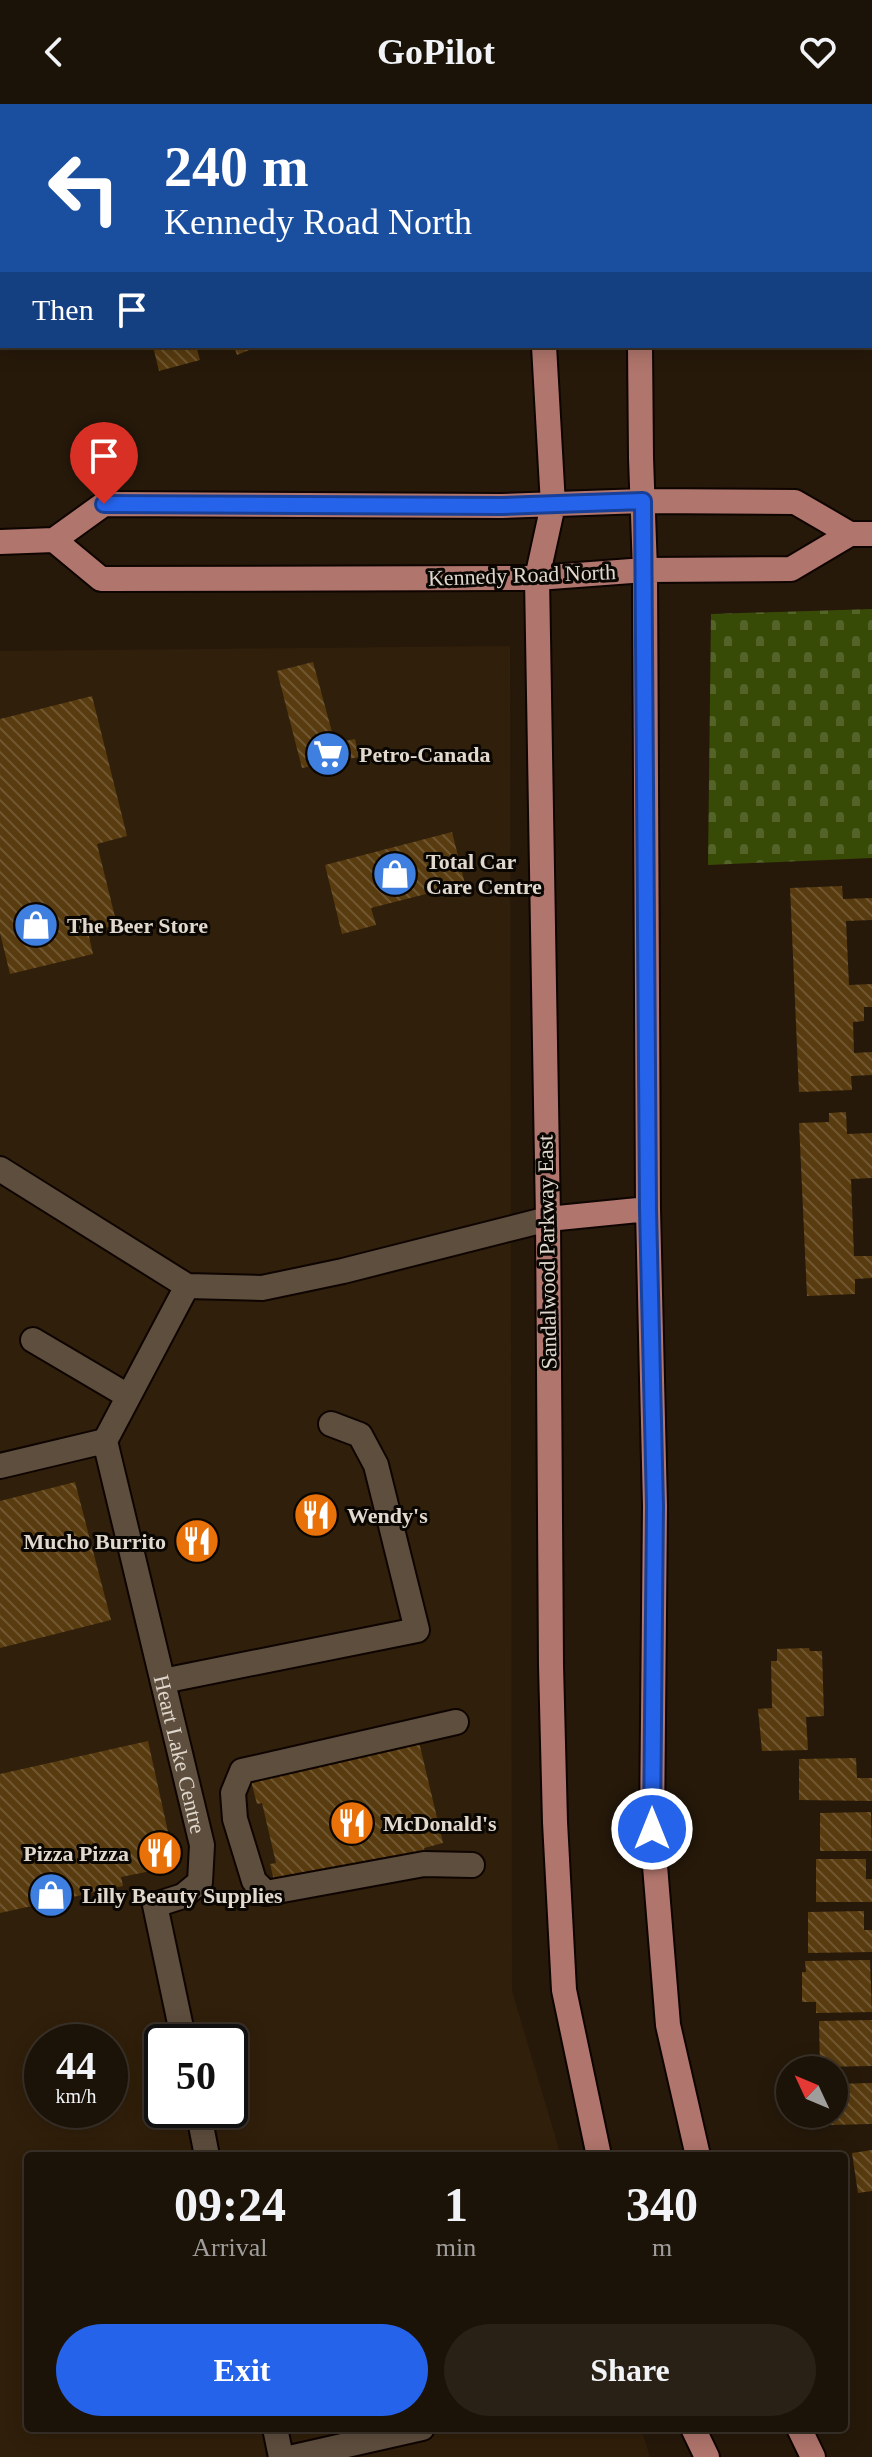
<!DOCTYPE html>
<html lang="en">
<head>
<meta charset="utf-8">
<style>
  :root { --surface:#1c1308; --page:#292016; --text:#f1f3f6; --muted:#a09e9c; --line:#3a3229; --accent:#2563eb }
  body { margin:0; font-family:"Times New Roman",serif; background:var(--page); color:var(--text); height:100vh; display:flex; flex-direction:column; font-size:30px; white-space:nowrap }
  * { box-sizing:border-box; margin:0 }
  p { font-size:26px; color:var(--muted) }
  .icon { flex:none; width:44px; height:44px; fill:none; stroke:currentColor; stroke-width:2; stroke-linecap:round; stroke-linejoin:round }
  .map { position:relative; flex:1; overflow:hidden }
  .sheet { position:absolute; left:24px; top:2048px; width:824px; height:280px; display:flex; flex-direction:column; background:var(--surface); border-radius:8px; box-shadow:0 4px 20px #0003,0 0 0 2px var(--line) }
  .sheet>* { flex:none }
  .hud { position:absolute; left:0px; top:0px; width:872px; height:244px; box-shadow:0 4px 20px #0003,0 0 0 2px var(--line); background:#1a4fa0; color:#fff; overflow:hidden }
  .needle { width:52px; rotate:314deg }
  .buttons { position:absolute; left:776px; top:1952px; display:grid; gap:16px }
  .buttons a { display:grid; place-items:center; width:72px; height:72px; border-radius:50%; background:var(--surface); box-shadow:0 4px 20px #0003,0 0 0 2px var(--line); font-size:40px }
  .speed { position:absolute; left:24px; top:1920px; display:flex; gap:16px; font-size:40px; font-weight:700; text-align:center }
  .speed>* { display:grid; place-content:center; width:104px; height:104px; border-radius:50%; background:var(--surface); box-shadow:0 4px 20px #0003,0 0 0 2px var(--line); line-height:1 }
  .speed small { font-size:20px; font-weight:400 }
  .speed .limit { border:4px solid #111; border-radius:12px; background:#fff; color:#111 }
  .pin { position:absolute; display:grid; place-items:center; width:68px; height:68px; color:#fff; margin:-82px -34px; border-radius:50% 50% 50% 0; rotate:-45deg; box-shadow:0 0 8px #0007 }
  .pin .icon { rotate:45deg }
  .me { position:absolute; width:88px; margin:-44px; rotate:0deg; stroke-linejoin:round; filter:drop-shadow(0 0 6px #0008) }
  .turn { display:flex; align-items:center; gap:28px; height:168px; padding:0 32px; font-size:36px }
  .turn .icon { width:104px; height:104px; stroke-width:2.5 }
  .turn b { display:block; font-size:56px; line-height:68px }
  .then { display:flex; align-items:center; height:76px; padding:0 32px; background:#0003; gap:16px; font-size:30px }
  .eta { display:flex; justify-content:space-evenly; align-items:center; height:136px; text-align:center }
  .eta b { font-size:48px; font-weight:800; line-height:56px }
  .button { display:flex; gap:16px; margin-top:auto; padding:16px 32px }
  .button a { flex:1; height:92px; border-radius:48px; background:var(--accent); color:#fff; font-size:32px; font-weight:800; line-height:92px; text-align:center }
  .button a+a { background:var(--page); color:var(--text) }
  header { display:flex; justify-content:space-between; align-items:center; height:104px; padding:0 32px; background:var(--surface); font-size:36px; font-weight:800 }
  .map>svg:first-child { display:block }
  .built { fill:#301f0a; fill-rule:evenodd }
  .cemetery { fill:url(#cemetery-stones) }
  .building { fill:url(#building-back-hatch) }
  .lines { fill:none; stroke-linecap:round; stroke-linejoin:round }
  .minor-casing { stroke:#0e0400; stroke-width:28 }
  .major-casing { stroke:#0e0400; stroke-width:28 }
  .minor { stroke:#5e4e3e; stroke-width:24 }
  .major { stroke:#b0756c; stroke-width:24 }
  .route-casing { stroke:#184099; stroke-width:20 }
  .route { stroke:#2563eb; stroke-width:14 }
  .labels { text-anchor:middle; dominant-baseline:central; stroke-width:6; stroke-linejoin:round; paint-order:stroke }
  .street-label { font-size:22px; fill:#e1d8ce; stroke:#0a0602 }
  .poi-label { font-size:22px; font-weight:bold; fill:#e1d8ce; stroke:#0a0602; text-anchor:start }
</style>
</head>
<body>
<header><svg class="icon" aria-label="back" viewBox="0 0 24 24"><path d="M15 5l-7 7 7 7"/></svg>GoPilot<svg class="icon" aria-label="heart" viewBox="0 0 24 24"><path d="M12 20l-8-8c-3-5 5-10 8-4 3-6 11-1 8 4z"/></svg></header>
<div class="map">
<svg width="872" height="2353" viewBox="0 0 872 2353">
  <defs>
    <pattern id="cemetery-stones" width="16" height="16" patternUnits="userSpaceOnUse" patternTransform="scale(2)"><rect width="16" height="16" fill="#384b06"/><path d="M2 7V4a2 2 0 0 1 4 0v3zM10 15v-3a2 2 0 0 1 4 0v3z" fill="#546429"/></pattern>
    <pattern id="building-back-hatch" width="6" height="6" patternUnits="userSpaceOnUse" patternTransform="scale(2)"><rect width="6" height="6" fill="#583b0f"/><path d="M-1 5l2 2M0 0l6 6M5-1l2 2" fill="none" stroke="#705731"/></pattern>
  </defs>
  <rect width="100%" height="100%" fill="#26190a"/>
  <!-- built -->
  <path class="built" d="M510,542l2,1345 49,165h-533v272h613l9,29h-650v-1806zM42,1938h68v68h-68zM162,1938h68v68h-68z"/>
  <!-- cemetery -->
  <path class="cemetery" d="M872,505v249l-164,7 3,-251z"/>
  <!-- building -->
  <path class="building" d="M153,242h43l4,14 -41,11z
    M234,242h25l-22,9z
    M313,558l22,81 20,-4 4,18 -57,11 -25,-97z
    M92,592l35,140 -30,8 20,81 -29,7 5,22 -83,20 -10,-41v-214z
    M452,728l13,52 -94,24 5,17 -34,9 -17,-69z
    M842,782l1,13 29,-1v22l-26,1 3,64 23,-1v23h-8v14l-11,1 1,31 18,-1v23l-21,1 1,14 -53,2 -9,-204z
    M846,1008l1,22 25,-1v45l-21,1 3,77h18v22l-17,1v15l-48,2 -8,-173 30,-1v-9z
    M75,1378l36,138 -111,28v-147z
    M809,1544l1,3h12l2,65 -18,1 2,33 -46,1 -4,-42 14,-1 -1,-47h6v-12z
    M148,1637l24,109 -14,3 3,16 -40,8 2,9 -123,27v-139z
    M419,1638l24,101 -19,5 2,9 -151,28 -5,-21 6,-1 -14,-60 -5,1 -6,-23z
    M856,1654l1,20h15v23l-73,-1v-41z
    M871,1708l1,39h-52v-38z
    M816,1755h50v20h6v23h-56z
    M864,1807v19h8v22l-64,1v-41z
    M870,1856l2,52 -56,1v-11h-14v-30h4l-1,-11z
    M872,1916v46l-52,1 -1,-46z
    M872,1979v41l-43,1v-11h5v-30z
    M872,2046v41l-14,2 -6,-40z"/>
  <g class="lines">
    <!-- minor casing -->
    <g class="minor-casing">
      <g id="minor">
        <path d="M225,0v2"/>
        <path d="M0,79h2"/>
        <path d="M0,1065l187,117 75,2 81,-17 205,-52"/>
        <path d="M33,1236l95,56"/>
        <path d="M105,1337l82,-155"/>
        <path id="s1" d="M0,1362l105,-25 97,404 -2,37 -17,14 -28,9 29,137"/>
        <path d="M163,1577l254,-51 -41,-165 -16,-30 -29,-11"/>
        <path d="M456,1618l-214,49 -9,22 2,26 19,62 12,12 158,-29 48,1"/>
        <path d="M198,2006l9,46"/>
        <path d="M275,2324l6,29"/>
        <path d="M294,2353l128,-29"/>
      </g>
    </g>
    <!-- major casing -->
    <g class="major-casing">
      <path id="major" d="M537,0v2
        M633,0v2
        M544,242l9,159 -16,73 11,641 3,446 4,157 9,168 35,166
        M640,242l1,112 4,112 3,639 7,297 -3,323 16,196 30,131
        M54,436l50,-36 398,2 141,-5 152,1 55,32h22
        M54,436l47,39 436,-1 108,-8 146,-1 59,-35
        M0,438l54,-2
        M548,1115l100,-10
        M693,2324l14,29
        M799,2324l14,29"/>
    </g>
    <!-- minor -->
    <use href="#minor" class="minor"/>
    <!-- major -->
    <use href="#major" class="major"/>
  </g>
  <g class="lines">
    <!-- route casing -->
    <g class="route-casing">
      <path id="route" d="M104,400l398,2 141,-5 5,708 7,297 -3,323"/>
    </g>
    <!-- route -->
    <use href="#route" class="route"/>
  </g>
  <!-- icons -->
  <defs>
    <g id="supermarket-disc" transform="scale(2.3)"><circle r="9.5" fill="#3f7fe0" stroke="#0a0602"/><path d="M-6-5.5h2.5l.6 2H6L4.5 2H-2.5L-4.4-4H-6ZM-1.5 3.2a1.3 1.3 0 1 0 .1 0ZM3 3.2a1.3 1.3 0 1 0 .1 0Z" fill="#fff"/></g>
    <g id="shop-disc" transform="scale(2.3)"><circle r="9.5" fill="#3f7fe0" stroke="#0a0602"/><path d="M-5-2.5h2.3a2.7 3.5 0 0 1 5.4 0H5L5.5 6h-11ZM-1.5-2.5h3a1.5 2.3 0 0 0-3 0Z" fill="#fff"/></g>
    <g id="restaurant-disc" transform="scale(2.3)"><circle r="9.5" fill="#e8710a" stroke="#0a0602"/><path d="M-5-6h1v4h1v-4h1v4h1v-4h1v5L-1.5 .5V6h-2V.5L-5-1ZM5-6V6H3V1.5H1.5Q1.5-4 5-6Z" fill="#fff"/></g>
  </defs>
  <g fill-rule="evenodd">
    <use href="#supermarket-disc" x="328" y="650"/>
    <use href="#shop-disc" x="395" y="770"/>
    <use href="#shop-disc" x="36" y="821"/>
    <use href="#restaurant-disc" x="316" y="1411"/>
    <use href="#restaurant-disc" x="197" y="1437"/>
    <use href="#restaurant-disc" x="352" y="1719"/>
    <use href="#restaurant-disc" x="160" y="1749"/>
    <use href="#shop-disc" x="51" y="1791"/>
  </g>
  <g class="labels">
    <!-- street labels -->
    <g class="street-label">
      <text transform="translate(522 471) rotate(-2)">Kennedy Road North</text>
      <text transform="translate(547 1148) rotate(-91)">Sandalwood Parkway East</text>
      <text stroke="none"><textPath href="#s1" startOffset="430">Heart Lake Centre</textPath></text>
    </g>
    <!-- poi labels -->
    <g class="poi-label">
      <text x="359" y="650">Petro-Canada</text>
      <text x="426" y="757">Total Car<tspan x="426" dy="25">Care Centre</tspan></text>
      <text x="67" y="821">The Beer Store</text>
      <text x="347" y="1411">Wendy's</text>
      <text x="166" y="1437" text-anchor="end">Mucho Burrito</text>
      <text x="383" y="1719">McDonald's</text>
      <text x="129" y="1749" text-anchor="end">Pizza Pizza</text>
      <text x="82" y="1791">Lilly Beauty Supplies</text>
    </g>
  </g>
</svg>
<div class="buttons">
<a><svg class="needle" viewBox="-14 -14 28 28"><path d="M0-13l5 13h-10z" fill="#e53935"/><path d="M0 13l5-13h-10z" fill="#a09e9c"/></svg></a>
</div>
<div class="speed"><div>44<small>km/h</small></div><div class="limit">50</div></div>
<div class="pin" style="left:104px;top:400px;background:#d93025"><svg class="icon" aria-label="arrive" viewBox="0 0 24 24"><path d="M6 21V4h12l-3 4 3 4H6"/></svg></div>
<svg class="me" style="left:652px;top:1725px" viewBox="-20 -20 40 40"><circle r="17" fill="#2563eb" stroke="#fff" stroke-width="3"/><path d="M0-11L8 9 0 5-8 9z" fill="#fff"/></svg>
<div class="hud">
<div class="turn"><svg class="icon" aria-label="left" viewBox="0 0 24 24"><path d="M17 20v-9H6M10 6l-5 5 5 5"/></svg><div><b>240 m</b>Kennedy Road North</div></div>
<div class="then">Then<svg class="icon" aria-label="arrive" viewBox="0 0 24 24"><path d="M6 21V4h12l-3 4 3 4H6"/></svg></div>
</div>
<section class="sheet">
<div class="eta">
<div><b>09:24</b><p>Arrival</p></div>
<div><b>1</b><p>min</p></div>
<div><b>340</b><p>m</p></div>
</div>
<div class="button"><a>Exit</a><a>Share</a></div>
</section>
</div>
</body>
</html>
